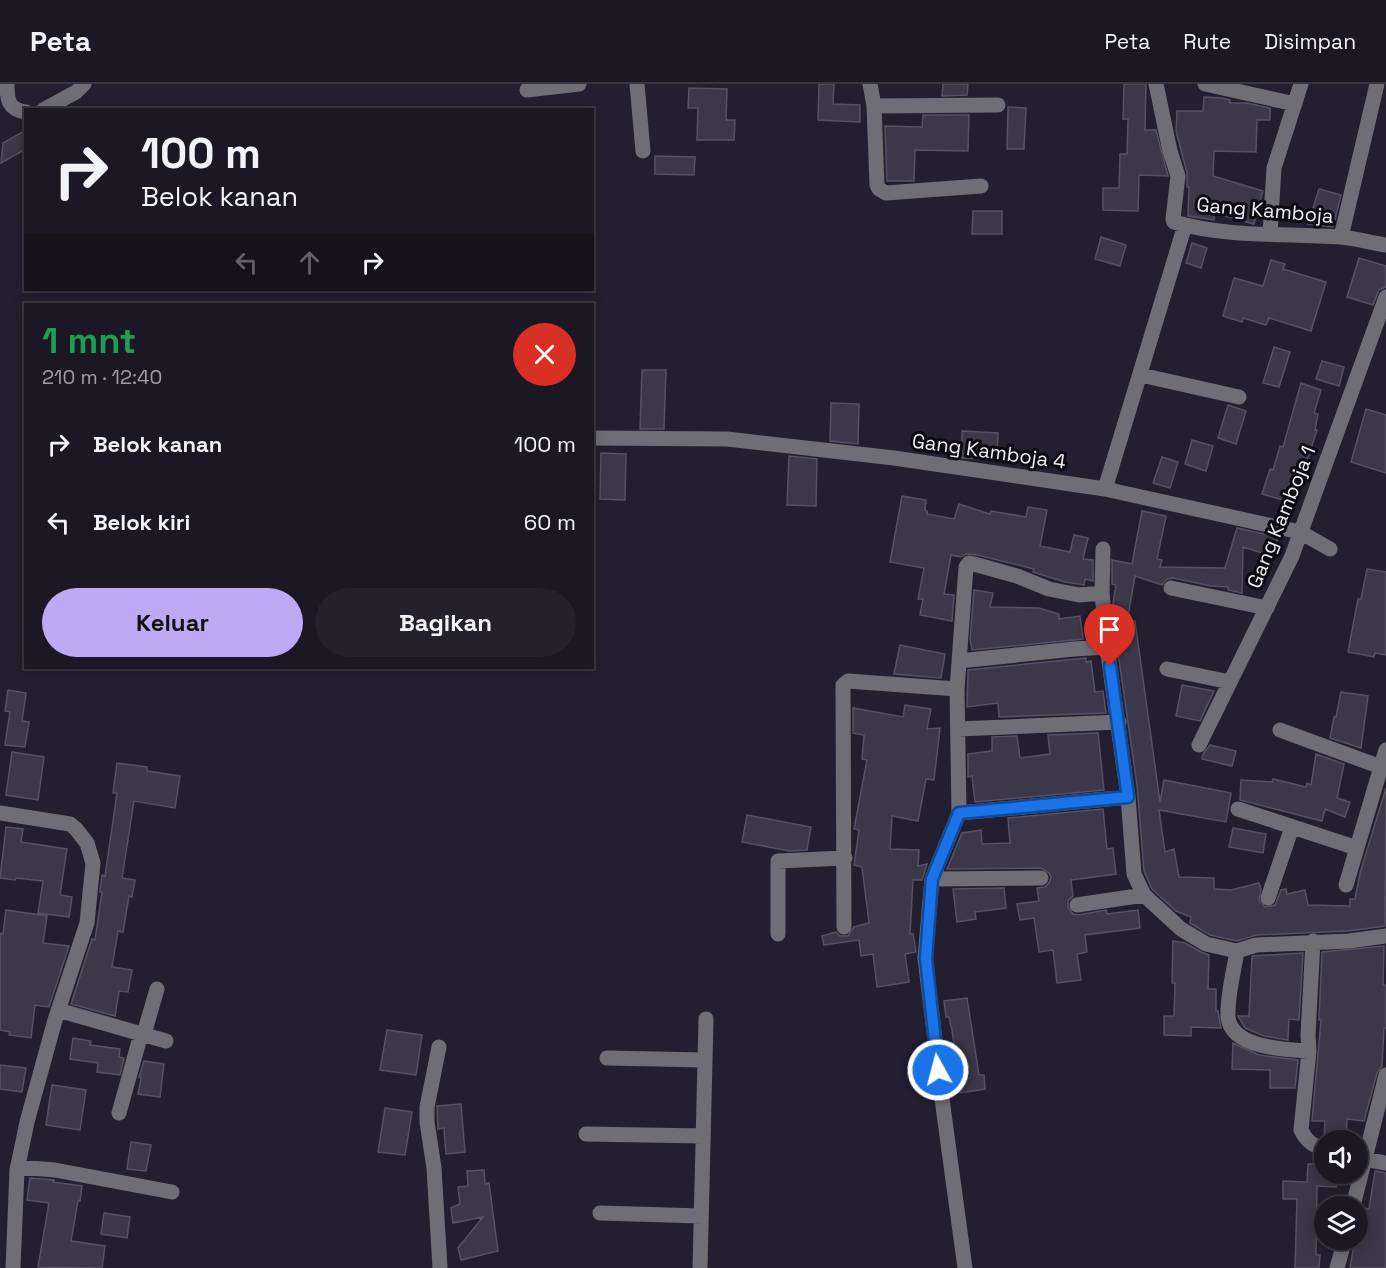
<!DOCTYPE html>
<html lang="id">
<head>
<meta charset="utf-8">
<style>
  :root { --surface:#1b1724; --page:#24202c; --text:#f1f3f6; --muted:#a09fa6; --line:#393641; --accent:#bea9f5 }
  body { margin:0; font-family:"Space Grotesk",sans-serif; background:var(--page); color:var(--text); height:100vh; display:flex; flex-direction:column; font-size:22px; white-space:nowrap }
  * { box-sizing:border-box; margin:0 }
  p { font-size:20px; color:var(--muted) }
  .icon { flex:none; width:33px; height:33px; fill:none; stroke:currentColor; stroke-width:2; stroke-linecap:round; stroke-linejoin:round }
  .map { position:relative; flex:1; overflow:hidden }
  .details { position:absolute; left:24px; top:219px; width:570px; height:366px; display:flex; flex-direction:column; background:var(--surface); border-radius:0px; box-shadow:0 3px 15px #0003,0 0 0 2px var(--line) }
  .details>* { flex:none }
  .guide { position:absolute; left:24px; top:24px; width:570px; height:183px; border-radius:0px; box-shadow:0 3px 15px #0003,0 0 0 2px var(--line); background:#1b1724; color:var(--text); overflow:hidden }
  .fabs { position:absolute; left:1314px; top:1046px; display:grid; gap:12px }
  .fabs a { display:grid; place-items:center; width:54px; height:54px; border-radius:50%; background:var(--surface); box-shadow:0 3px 15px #0003,0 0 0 2px var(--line); font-size:30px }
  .pin { position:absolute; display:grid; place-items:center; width:51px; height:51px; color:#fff; margin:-62px -26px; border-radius:50% 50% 50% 0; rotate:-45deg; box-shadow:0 0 6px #0007 }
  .pin .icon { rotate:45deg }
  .me { position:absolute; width:66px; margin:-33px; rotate:353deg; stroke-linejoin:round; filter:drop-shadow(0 0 4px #0008) }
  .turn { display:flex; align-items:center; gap:21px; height:126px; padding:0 18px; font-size:27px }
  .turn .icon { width:78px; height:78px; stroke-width:2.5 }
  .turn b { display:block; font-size:42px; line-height:51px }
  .lanes { display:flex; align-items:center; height:57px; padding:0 18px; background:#0003; justify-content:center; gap:30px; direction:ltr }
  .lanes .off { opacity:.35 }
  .round { display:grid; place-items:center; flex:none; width:63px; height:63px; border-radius:32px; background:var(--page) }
  .head { display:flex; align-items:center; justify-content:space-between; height:102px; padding:0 18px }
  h1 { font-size:36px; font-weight:600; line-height:45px; color:#1e9e55 }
  .button { display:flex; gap:12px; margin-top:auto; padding:12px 18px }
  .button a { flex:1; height:69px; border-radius:36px; background:var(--accent); color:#111; font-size:24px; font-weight:600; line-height:69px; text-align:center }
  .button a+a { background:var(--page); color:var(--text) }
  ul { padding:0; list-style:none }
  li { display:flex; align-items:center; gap:18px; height:78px; padding:0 18px }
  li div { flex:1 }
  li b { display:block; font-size:22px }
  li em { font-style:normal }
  header { display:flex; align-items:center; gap:36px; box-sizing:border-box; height:84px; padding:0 30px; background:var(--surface); border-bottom:2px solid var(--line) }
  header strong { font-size:28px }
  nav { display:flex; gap:33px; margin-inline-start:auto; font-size:21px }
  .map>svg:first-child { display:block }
  .building { fill:#3c3749; stroke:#565164; stroke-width:1.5 }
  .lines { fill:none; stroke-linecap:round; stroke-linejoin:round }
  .minor { stroke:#6f6d76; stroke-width:15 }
  .route-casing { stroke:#114b97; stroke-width:15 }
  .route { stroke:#1a73e8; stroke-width:10 }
  .labels { text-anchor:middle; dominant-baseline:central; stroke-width:6; stroke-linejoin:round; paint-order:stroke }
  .street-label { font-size:20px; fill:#f0edf9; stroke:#0c0b12 }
</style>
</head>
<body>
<header>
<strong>Peta</strong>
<nav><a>Peta</a><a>Rute</a><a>Disimpan</a></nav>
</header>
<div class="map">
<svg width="1386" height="1184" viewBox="0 0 1386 1184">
  <rect width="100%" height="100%" fill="#241f30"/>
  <!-- building -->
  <path class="building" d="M819,0h15l-1,20 27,1v17l-42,-2z
    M943,0h25l-1,11 -25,1z
    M1124,0h22l-1,46h11l12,46 -29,-1 -1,36 -35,-1v-22h16l1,-34h7l1,-35h-5z
    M689,4l38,1 -1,31h9l-1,20h-37l1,-32h-10z
    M1204,13l18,1 8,2v3h17l23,5v12h-13l-1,32 -42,-1 -1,25 50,15 -9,33 -40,-11v7l-26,-4 1,-29h-2v-14l-11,-42 1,-20h26z
    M1008,23l18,1 -2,41h-17z
    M923,31h46l-1,36 -53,-1 -1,31h-27l-2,-55 37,1z
    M26,46v19l-25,14 2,-20z
    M655,72l40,1 -1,18 -39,-1z
    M1319,105l22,6 -8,32 -25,-3z
    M973,127h29v23h-30z
    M1101,153l25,8 -6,21 -25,-7z
    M1192,159l15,5 -6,20 -15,-5z
    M1359,174l27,8v21l-7,3 -6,15 -26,-8z
    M1271,176l14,4 -2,5 43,13 -15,49 -42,-13 -3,7 -23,-7 -1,4 -19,-6 11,-38 29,8z
    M1274,263l16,5 -11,35 -16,-4z
    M1322,277l22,6 -5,19 -23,-7z
    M642,286h24l-2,59h-24z
    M1301,299l20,7 -7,23 4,1 -3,16h2l-24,73 -31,-9 8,-25 3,1 7,-24 3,1z
    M831,319l28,1 -1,40 -28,-3z
    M1228,321l18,6 -10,33 -18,-6z
    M1366,325l20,6v58l-35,-11z
    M962,347l36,2 -1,27 -35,-2z
    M1192,356l21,6 -7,25 -21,-7z
    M601,369l25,1 -1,46 -25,-1z
    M789,372l28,3 -1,47 -29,-1z
    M1162,373l16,5 -8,26 -17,-5z
    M902,412l24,4 -1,10 2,1v3l27,5 5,-15 31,10 1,-3 35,6 2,-10 19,3 -7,36 30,6 4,-17 14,3 -5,21 10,1v21l-8,-2 -1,6 -19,-3 -32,-10 1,-3 -57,-14 -11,-1 -5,3 -10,-2 -7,39 10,1 -2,26 -32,-6 3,-16h-5l6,-31 -34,-6z
    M1142,427l24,5 -9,43 5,1 -2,7 65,1 12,-40 41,9 -6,19 -29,-9 -1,46 -14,-3v-3l-17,-1 -38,-8 -6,1 -5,6 -27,-9 -8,46 8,-1 25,181 4,-22 67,13 -5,29 -67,-12 6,42 9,-3 5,28 35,1v11l17,1 28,-7 2,6 -2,11 6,7 10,-2 6,-15 5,-1 1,5 18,-4 3,15 42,1v-7h5l5,-26 26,-85 -1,138 -37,5 -92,4 -19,6 -27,-6 -20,-12 1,-6 -15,-6 -24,-22 -8,-18 -7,-86 -20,-139 -4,-43 3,-18 -4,-1v-24l20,4z
    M1367,485l19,3v83l-11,-2 -1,4 -26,-5 10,-53h3z
    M974,506l19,3 -3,14 49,1 20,6v5l21,-3 3,23 -111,11 -2,-11z
    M900,561l45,9 -4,24 -47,-4z
    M1086,574v4l5,-1 4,31 8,-1 3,22 -107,4 -1,-14 -31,4 1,-37z
    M1182,601l32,6 -14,30 -24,-5z
    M8,606l18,3 -4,28 7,1 -4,25 -20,-2 5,-33 -5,-1z
    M1341,608l27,4 -7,52 -31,-10 4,-21h2z
    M905,621l26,4 -4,20 13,-1 -6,52 -8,-1 -8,42 -26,-5 -2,33 29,1 -1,16 9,-2 -5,16h-9l-3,54h3l3,18 -11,2 4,28 -32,5 -4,-33 -12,2 -2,-16 -35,5 -2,-9 14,-4 4,4h8l6,-9 15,-4 -7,-56 -8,-2 5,-35 -5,-1 13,-69 -5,-1 2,-24 -11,-2v-25l50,9z
    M1098,649l6,57 -129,12 -3,-26 -4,1v-23l24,-3v-14l25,-1 3,22 30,-4 -2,-19z
    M1210,661l26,6 -4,15 -30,-7 1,-5z
    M12,668l32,5 -6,43 -32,-5z
    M1316,670l28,10 -7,34 13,4 -5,15 -20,-8 -3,12 -82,-21 1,-20 31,2 1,-3 33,8 1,-4 4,2z
    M117,679l30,4v4l33,5 -5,32 -41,-7 -12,77 13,2 -3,17 -3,-1 -6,36 -5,-1 -6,36 20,3 -4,22 -9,-1 -4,25 -44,-12 21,-65 3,1 7,-48h-2l2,-17 3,1 12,-83h-4z
    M1103,725l4,40 6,-1 3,26 -45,6 2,16 -5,5v6l5,7 5,1 28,-5 1,4 31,-4 2,18 -55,7 2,17 -10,2 4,26 -24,3 -4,-33 -14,2 -5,-34 -14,2 -3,-16 22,-3 -2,-13 8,-1 4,-4 2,-6 -2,-4 -8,-5 -94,1 15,-36 19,-3 1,14 28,-1 -2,-25z
    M747,731l64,12 -4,23 -18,1 -47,-9z
    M6,743l17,2 -2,13 46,7 -7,46 12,2 -3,20 -31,-4 5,-32 -27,-3 -1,2 -15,-2z
    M1233,744l33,6 -3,19 -34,-6z
    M1004,804l2,20 -31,4 1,7 -19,3 -4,-33z
    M6,826l41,6 -4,27 26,3 -20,61 -14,-2 -4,33 -22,-3 1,-3 -10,-2v-97l3,1z
    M1173,857l12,2 16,9 8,3 -1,34h8v22h2l3,17 -30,-1v9l-27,-1v-19h10l1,-33h-3z
    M1384,862l-1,39h3v43h-2l-2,38 -5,7 -13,48 -17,-2 -1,19 -22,-1 1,-16h-13l9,-101h-2l3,-68z
    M1303,869l-4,67 -10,-1 -1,21 -24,-4 -19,-8 -7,-12h11l3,-60z
    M967,914l12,77h5l1,14 -25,4 -8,-63 -3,-13h-3l-2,-16z
    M387,946l35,5 -6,40 -36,-5z
    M73,954l18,3 -1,4 30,4 -1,8 5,1 -4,17 -23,-3 1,-9 -28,-4z
    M1233,959l26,12 39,5 -3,28h-25v-18l-38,-1z
    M144,977l20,3 -4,33 -22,-3 3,-16 -2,-1z
    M0,981l26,3 -4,24 -22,-3z
    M52,1001l34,5 -6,40 -34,-5z
    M461,1020l4,48 -19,2 -2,-26 -6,1 -1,-23z
    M385,1024l27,4 -7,43 -27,-3z
    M131,1058l20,3 -5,26 -19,-2z
    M1308,1080h16v9h13l-1,14 -19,-1 -1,69h4l-1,13h-24l2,-69h-14v-18l24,1z
    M484,1086l1,14 4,-1 9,68 -37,9 -3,-12 25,-31 -30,6 -2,-15 9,-4 -2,-17 10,-1 -1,-15z
    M1375,1087l11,2v95h-36l5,-29h3l1,-26 4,-5 6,1z
    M30,1094l24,2 -1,2 29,4 -2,15h-2l-7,40 34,5 -3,22 -64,-1 11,-64 -22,-3z
    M104,1129l26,4 -3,21 -26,-4z"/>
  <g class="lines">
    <!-- minor -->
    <path class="minor" d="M7,0c0,15 1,26 19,28
      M637,0l6,67
      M870,0l4,22 3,79 2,4 7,4 95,-7
      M1156,0l14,67 8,25 -5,43 1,3c54,16 111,11 166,15 15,1 31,6 46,8
      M1205,0l90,20
      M527,6l52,-6
      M874,22l124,-1
      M43,26l33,-18 8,-8
      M1270,150l4,-66 27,-84
      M1341,153l36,-153
      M1141,291l98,22
      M592,354l135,1 167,19 211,31 195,43 30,17
      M1105,405l80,-264
      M1103,465l-1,44 5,54 21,150 6,77 10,21 37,34 25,15 31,7 19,-6 93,-4 37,-5
      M1171,504l96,20
      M959,577l115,-12 33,-2
      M1167,585l63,13
      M958,645l161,-7
      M1280,646l101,37
      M1199,661l93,-189 94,-259
      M1238,725l119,39
      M0,729l70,11 6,5 11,14 6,20 -6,60 -32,97 -28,102 -10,48 -4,98
      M959,729l169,-16
      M932,795l109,-1
      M1346,801l40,-135
      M1268,814l24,-71
      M1077,821l67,-10
      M844,843l-1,-242 5,-4 109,8
      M778,850v-73l67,-3
      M1313,857l-5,94 1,16 -8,79c5,11 12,16 23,19
      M1237,867c-3,20 -10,45 -9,66 3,31 58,33 81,34
      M58,926l108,31
      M144,950l13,-45
      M439,963l-12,60v15l7,46 6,100
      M607,974l97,2
      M119,1029l22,-79
      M586,1050l117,2
      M1358,1074l28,5
      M18,1083l37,3 117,22
      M1353,1122l33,-131
      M600,1129l101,3
      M700,1184l6,-249
      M965,1184l-21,-154 -19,-156 7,-79 27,-66 -2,-124 9,-122 3,-4 5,1 43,12 32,13 30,6 23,-2
      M1337,1184l8,-29"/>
  </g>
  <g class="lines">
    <!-- route casing -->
    <g class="route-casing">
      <path id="route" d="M938,986l-12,-112 6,-79 27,-66 169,-16 -18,-131"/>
    </g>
    <!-- route -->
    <use href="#route" class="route"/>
  </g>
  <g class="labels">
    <!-- street labels -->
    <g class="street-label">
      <text transform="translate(1265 126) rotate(5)">Gang Kamboja</text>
      <text transform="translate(989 367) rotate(8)">Gang Kamboja 4</text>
      <text transform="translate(1281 433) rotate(-68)">Gang Kamboja 1</text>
    </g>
  </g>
</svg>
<div class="fabs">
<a><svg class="icon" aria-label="sound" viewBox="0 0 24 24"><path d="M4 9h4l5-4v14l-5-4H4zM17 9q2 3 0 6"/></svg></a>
<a><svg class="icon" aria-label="layers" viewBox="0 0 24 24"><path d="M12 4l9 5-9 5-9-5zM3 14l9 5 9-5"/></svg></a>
</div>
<div class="pin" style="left:1110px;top:582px;background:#d93025"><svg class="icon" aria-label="arrive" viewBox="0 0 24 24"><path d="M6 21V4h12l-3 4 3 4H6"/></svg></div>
<svg class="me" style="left:938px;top:986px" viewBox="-20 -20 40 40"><circle r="17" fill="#1a73e8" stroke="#fff" stroke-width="3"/><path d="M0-11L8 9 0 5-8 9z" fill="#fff"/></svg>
<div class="guide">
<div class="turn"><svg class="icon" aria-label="right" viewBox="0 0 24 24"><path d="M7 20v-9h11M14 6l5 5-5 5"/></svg><div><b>100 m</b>Belok kanan</div></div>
<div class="lanes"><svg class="icon off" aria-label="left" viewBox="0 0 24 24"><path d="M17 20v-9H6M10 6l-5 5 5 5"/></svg><svg class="icon off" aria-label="ahead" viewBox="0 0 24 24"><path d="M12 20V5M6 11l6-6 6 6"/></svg><svg class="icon" aria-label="right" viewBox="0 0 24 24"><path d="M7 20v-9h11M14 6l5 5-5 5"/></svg></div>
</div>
<section class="details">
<div class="head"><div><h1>1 mnt</h1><p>210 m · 12:40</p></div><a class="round" style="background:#d93025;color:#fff"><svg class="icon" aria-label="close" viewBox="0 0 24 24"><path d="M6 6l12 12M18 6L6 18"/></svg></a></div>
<ul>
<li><svg class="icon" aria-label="right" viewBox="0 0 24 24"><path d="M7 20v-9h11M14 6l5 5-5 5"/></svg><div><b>Belok kanan</b></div><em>100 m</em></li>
<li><svg class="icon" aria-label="left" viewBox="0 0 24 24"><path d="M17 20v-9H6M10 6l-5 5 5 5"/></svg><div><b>Belok kiri</b></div><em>60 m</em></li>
</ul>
<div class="button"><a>Keluar</a><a>Bagikan</a></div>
</section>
</div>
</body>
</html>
